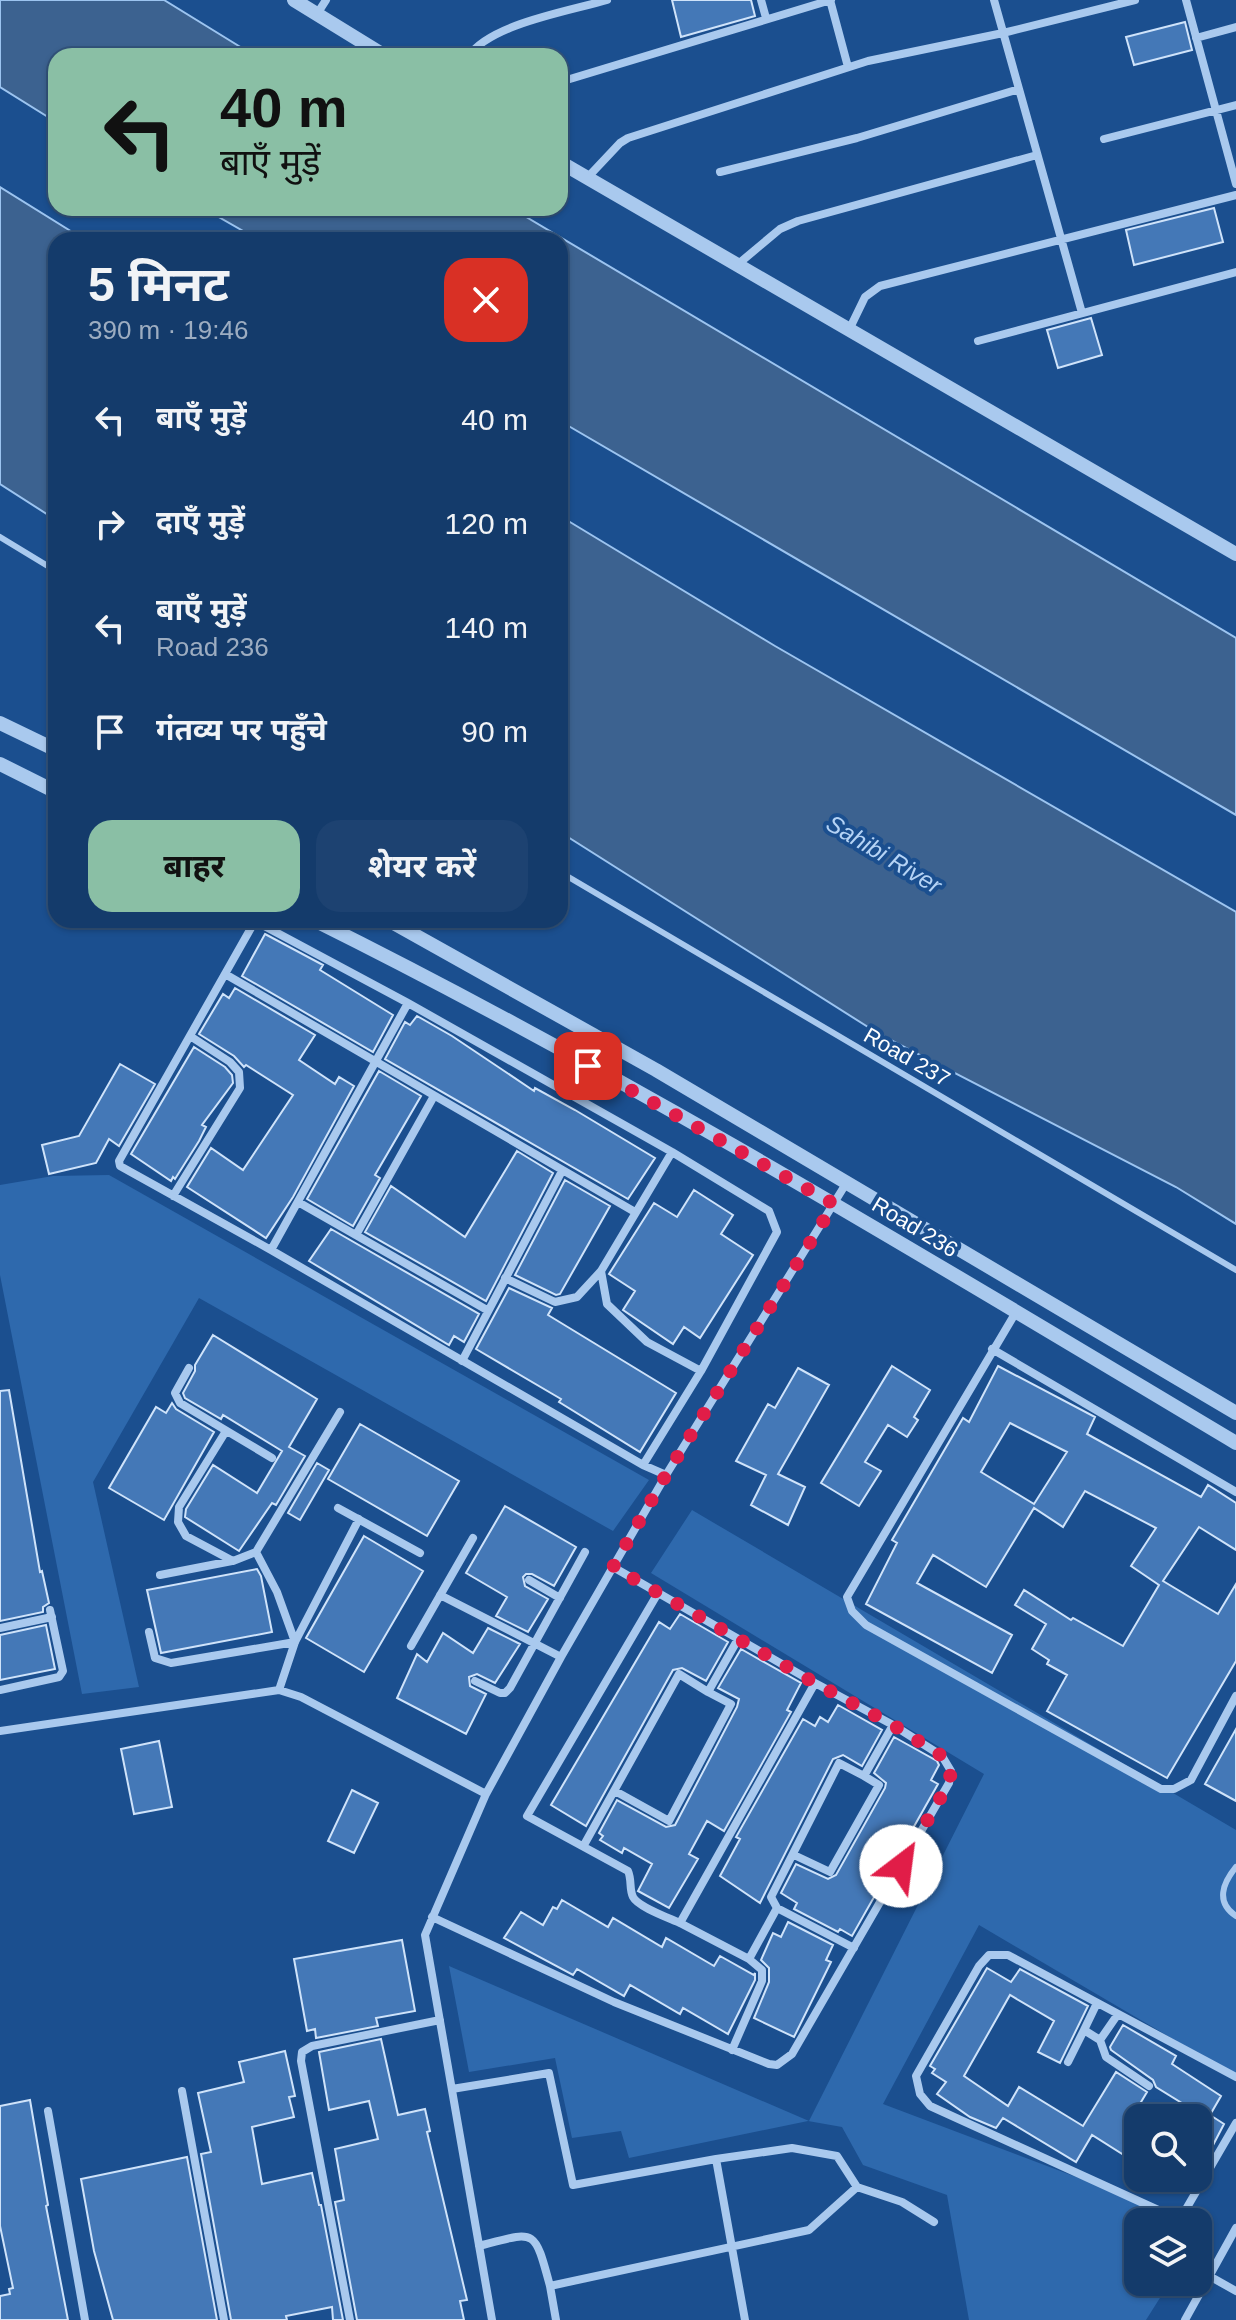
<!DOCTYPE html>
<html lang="hi">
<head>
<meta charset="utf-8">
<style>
  :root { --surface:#143b6b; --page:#1d4271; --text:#f1f3f6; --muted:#9dadc1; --line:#33557e; --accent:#8abfa5 }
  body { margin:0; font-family:Helvetica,"Noto Sans Devanagari",sans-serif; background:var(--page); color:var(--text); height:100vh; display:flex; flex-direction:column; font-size:30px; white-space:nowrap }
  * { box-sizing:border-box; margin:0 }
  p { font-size:26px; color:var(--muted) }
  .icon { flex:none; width:44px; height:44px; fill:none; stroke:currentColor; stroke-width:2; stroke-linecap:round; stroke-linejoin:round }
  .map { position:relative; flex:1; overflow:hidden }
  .details { position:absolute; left:48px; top:232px; width:520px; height:696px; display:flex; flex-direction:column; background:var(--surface); border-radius:24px; box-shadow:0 2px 6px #0004,0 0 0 2px var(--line) }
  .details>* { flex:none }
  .guide { position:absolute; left:48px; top:48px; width:520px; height:168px; border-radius:24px; box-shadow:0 2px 6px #0004,0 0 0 2px var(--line); background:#8abfa5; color:#111; overflow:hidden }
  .tools { position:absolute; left:1124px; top:2104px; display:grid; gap:16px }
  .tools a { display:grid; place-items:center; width:88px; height:88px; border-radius:16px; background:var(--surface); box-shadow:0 2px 6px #0004,0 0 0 2px var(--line); font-size:40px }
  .pin { position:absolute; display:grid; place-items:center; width:68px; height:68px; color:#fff; margin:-34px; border-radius:16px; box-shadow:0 4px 12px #0006 }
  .me { position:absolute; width:88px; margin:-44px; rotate:30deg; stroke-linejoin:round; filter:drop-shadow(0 0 6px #0008) }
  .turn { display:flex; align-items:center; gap:28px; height:168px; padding:0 40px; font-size:36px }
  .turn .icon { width:104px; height:104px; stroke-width:2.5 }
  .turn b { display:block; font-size:56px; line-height:68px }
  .round { display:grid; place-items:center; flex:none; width:84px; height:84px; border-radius:24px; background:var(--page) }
  .head { display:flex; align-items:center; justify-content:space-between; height:136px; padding:0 40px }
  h1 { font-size:48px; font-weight:700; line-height:60px }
  .cta { display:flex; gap:16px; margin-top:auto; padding:16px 40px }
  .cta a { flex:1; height:92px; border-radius:24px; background:var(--accent); color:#111; font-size:32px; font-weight:700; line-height:92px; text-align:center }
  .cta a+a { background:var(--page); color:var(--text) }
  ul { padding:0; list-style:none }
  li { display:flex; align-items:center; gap:24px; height:104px; padding:0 40px }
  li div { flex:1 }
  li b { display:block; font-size:30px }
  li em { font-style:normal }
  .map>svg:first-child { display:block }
  .green { fill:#2e69ad }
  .water { fill:#3c6290; stroke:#9cc4f0; stroke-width:2 }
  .building { fill:#4478b7; stroke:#cfe3fa; stroke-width:2; fill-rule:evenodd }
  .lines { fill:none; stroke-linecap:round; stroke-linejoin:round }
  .service { stroke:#a9c9ee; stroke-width:6 }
  .minor { stroke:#a9c9ee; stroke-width:8 }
  .tertiary { stroke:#a9c9ee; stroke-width:14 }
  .route { stroke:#e11d48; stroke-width:14; stroke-dasharray:0 25.2 }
  .labels { text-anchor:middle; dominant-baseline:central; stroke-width:8; stroke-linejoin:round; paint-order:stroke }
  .street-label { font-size:22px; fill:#fff; stroke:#1b4f8f }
  .water-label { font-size:24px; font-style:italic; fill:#b5d3f5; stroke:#1b4f8f }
</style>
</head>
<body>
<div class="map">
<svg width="1236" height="2320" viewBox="0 0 1236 2320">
  <rect width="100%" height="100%" fill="#1b4f8f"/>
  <!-- green -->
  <path class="green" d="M109,1175l540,305 -36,51 -414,-233 -106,184 46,205 -57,7 -82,-419v-90l53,-9z
    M692,1510l544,320v246l-257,-151 -96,179 312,118h-57v60h32l-24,38h-177l-22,-125 -84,-30 -21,-38 -34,-6 -179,37 -8,-27 -49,7 -17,-80 -86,14 -20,-106 360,155 175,-347 -333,-201z"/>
  <!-- water -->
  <path class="water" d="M0,0h164l91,56h-199v66l-56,-35z
    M0,187l85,53h-29v280l-56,-36z
    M203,208h308l725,430v177l-676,-394v-181h-301z
    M560,516l215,130 461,266v312l-60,-37 -297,-153 -319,-202z"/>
  <!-- building -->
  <path class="building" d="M672,0h79l4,16 -74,21z
    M1185,22l7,28 -58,15 -8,-28z
    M1214,208l9,34 -89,23 -8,-35z
    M1091,318l11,37 -44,13 -11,-38z
    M265,934l58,31 -3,5 73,45 -20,37 -131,-76z
    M235,988l80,47 -16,25 36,24 4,-7 15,9 -61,111 -27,41 -79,-51 24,-39 32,22 50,-75 -47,-30 -2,2 -10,-11 -35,-22 24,-40 6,4z
    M417,1016l35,20 82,55 1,-3 40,22 80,48 -27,41 -243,-140 20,-37 5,3z
    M194,1047l31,20 7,8 1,8 -31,42 4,2 -7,14 -24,38 -2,-2 -2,4 -40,-27z
    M120,1064l35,20 -36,62 -10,-7 -13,24 -47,11 -7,-29 37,-9z
    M379,1071l42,25 -46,79 5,3 -27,48 -46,-27z
    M517,1151l36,22 -67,128 -121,-69 26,-46 74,51z
    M565,1180l45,26 -50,88 -4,1 -41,-20z
    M694,1190l39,25 -12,19 32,21 -53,83 -16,-11 -11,17 -50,-34 12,-19 -26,-17 45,-71 23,14z
    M331,1229l148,85 -15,28 -10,-6 -5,9 -140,-84z
    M509,1288l43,20 -4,7 128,78 -36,59 -81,-50 2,-3 -85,-50z
    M213,1335l104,64 -28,48 16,9 -29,49 -4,-2 -33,48 -54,-34 1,-8 27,-44 44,28 25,-42 -59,-36 -2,4 -36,-21 -2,-5 12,-22v-6z
    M892,1366l38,24 -16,27 4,3 -11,17 -19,-12 -23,37 16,9 -22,35 -38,-23z
    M998,1366l97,51 -8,17 114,63 7,-12 28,18v47l-37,-23 -36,54 55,33 18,-30v77l-69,117 -120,-67 20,-36 -20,-11 2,-4 -17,-11 14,-25 -31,-19 9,-15 47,30 2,-2 50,28 36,-61 -28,-19 25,-38 -71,-37 -22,36 -29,-19 -48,79 -53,-32 -16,28 95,52 -20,38 -126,-69 31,-61 -5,-3 71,-122 6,4zM1010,1423l57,29 -33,52 -53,-32z
    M798,1368l31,17 -51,89 27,13 -17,38 -37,-20 15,-30 -30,-14 32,-57 7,4z
    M9,1390l31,182 2,-1 7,32 -6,4v5l-43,9v-230z
    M172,1403l4,6 38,23 -50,88 -55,-32 47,-81 10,6z
    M360,1424l99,57 -32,55 -99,-57z
    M317,1463l12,7 -29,50 -12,-7z
    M505,1506l71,41 -22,39 -22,-12h-6l-3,3 2,9 23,13 -20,33 -32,-16 11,-19 -41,-24z
    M364,1536l59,35 -59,101 -58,-34z
    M257,1569l4,7 11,56 -111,21 -14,-63z
    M680,1614l48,28 -22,39 -24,-13 -9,2 -87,156 -35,-21 108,-183 11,7z
    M46,1625l9,44 -55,11v-45z
    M488,1628l32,16 -25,39 -18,-9 -8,3 1,9 16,8 -20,40 -69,-36 20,-44 10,8 16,-29 30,20z
    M741,1649l60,34 -14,27 4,2 -67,119 -17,-10 -18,33 9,5 -29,49 -31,-17 14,-27 -28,-16 -2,5 -22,-13 3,-4 -4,-3 18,-33 49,27 9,-2 62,-118 2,-8 -21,-11z
    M838,1705l44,25 -20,36 -19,-11 -10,4 -73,144 -40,-27 20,-37 -4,-2 67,-118 12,7 5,-9 8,5z
    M1236,1729v72l-31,-17z
    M894,1737l43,24 2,4 -8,15 7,4 -86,152 -12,-7 -2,3 -44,-23 3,-6 -16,-10 15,-29 32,15 8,-4 49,-87 1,-5 -12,-10z
    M159,1741l13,66 -38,7 -13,-65z
    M352,1790l26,13 -24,50 -26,-12z
    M562,1900l46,27 5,-9 49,29 4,-9 48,28 6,-10 34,19 1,-2v7l-27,54 -45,-26 -3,6 -50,-29 -6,11 -47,-27 -4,6 -69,-37 17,-26 22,13 10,-18 4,2z
    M788,1922l45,23 -7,15 5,2 -37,75 -40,-19 15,-36v-14l-8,-8 12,-27 8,4z
    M402,1940l13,71 -39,7 2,8 -62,12 -1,-9 -8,2 -13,-72z
    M987,1968l24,14 9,-13 68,37 -28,57 -22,-11 16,-31 -44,-26 -46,81 44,30 11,-19 64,39 33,-54 31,20 -9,15v57l-46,-29 -16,27 -73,-44 -7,10 -26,-11 -33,-23 9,-12 -14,-9 3,-4 -5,-3z
    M1123,2025l53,31 -4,8 49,32 -11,19 14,9 -26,50v-61l-42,-26 -3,-7 -42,-30 -1,-3z
    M381,2039l17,76 27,-6 5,22 -3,1 40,168 -7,1 4,19h-107l-22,-118 9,-2 -9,-51 43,-10 -9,-38 -40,9 -10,-58z
    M285,2051l10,45 -6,1 5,20 -42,10 10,57 50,-11 7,32h2l22,115h-10l-1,-13 -46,9 1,4h-56l-30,-166 10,-2 -13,-59 46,-11 -5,-20z
    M30,2100l14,82 4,23 -2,1 22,114h-68v-24l10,-2 -1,-5 4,-1 -13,-62v-120z
    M187,2157l30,163h-104l-19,-69 -13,-72z"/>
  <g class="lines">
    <!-- service -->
    <path class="service" d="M0,537l56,34
      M560,872l676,398
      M1236,1867c-13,16 -21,35 0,49"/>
    <!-- minor -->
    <path class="minor" d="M761,0l5,18
      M830,0l18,67
      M994,0l88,313
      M1186,0l50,184
      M317,14l9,-14
      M1196,38l40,-11
      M469,56c21,-32 101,-45 138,-56
      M560,82l271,-82
      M1104,139l132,-34
      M720,172l137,-34 162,-49
      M588,177l32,-34 8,-5 240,-77 135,-28 132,-33
      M737,265l43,-36 18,-8 239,-66
      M849,330l16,-33 15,-11 356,-91
      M978,341l258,-69
      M225,974l410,238
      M672,1152l97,59 8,21 -76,139
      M173,1196l67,-108 -1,-16 -9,-10 -40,-26
      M298,1202l189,108
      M356,1235l78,-139
      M271,1250l137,-247
      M505,1278l50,24 22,-5 24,-26
      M1016,1312l-169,285 5,14 14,14 295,164h13l17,-9 45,-84
      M992,1349l244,143
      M462,1361l100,-190
      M189,1368l-14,25 5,10 92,55
      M226,1431l-47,76 -1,15 8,14 47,25 23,-9 84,-140
      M643,1465l58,-94 -54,-29 -40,-38 -6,-33 71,-119 -264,-149 -153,-82 -136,240 1,5 151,84 372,215 23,10
      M338,1508l82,45
      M256,1552l21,40 18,50
      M160,1575l72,-14
      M529,1580l31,18
      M658,1593l-131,223 101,55c4,9 1,18 5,26 5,10 36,21 47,26l135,-240
      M440,1595l121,62
      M0,1628l52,-11
      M149,1632l6,26 16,5 124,-21
      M411,1646l62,-108
      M475,1681l25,12h5l5,-5 75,-136
      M0,1690l59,-13 4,-6 -13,-61
      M279,1690l16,-48 64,-123
      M0,1731l279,-41 22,7 185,97
      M615,1791l54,30 62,-117 -23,-12
      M584,1845l95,-171 29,18 30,-53
      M794,1855l36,17 49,-87 -15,-9
      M777,1908l-6,-11 68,-134 25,13 29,-51
      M432,1917l182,85 155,62 8,1 15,-11 157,-271 2,-12 -9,-15 -49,-31 -78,-42 -202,-116
      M680,1923l69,36
      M1097,2003l-13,27 16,10
      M1118,2014l-18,26 6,17 43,29
      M732,2050l30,-69v-11l-13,-11 28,-51 77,40
      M1068,2062l16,-32
      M1236,2077l-228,-122h-19l-10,11 -63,110 4,18 10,12 237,108 15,2 54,-93
      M452,2089l97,-16 24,112 143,-26
      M182,2091l42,229
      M48,2111l37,209
      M479,2246c57,-15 55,-19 71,40l259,-56 48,-43 45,15 32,20
      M1211,2277l25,14
      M550,2286l6,34
      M350,2320l-49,-259 1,-9 10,-6 128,-26
      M492,2320l-67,-385 61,-141 75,-137 105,-182 181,-293
      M745,2320l-29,-161 76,-11 45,8 20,31
      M1185,2320l51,-92"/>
    <!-- tertiary -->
    <path class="tertiary" d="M294,0l91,56
      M560,162l676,392
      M0,723l56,27
      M0,764l56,28
      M314,920c316,157 619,342 922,523
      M388,920l268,150 580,343"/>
  </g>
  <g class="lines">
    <!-- route -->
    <path class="route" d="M588,1066l246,138 -168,271 -53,92 202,116 78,42 49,31 9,15 -2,12 -48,83"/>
  </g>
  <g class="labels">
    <!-- street labels -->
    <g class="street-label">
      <text transform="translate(907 1057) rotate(30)">Road 237</text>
      <text transform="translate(915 1227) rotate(31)">Road 236</text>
    </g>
    <!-- water labels -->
    <g class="water-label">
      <text transform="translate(884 854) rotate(31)">Sahibi River</text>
    </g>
  </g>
</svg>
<div class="tools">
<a><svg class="icon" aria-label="search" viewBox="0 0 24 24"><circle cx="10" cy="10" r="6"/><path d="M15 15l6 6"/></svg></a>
<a><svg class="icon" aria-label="layers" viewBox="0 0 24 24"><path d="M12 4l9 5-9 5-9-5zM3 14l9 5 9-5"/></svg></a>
</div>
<div class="pin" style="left:588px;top:1066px;background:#d93025"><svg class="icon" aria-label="arrive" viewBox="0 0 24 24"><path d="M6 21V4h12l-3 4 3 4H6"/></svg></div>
<svg class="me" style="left:901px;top:1866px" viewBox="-20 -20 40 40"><circle r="19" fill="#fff"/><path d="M0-13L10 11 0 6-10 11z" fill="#e11d48"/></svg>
<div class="guide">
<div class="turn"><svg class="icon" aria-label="left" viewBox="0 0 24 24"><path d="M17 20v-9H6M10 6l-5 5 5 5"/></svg><div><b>40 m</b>बाएँ मुड़ें</div></div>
</div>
<section class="details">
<div class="head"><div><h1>5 मिनट</h1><p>390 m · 19:46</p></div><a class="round" style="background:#d93025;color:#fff"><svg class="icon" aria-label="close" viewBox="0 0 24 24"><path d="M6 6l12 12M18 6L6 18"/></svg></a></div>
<ul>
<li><svg class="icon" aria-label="left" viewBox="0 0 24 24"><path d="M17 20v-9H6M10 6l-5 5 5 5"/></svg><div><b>बाएँ मुड़ें</b></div><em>40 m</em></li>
<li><svg class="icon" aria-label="right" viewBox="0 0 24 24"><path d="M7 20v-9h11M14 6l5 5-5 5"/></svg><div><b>दाएँ मुड़ें</b></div><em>120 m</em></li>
<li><svg class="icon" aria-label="left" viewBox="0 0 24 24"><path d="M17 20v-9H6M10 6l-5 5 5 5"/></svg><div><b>बाएँ मुड़ें</b><p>Road 236</p></div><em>140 m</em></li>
<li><svg class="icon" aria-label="arrive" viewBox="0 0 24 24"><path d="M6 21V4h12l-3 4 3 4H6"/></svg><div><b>गंतव्य पर पहुँचे</b></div><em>90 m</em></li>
</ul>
<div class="cta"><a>बाहर</a><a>शेयर करें</a></div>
</section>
</div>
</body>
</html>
